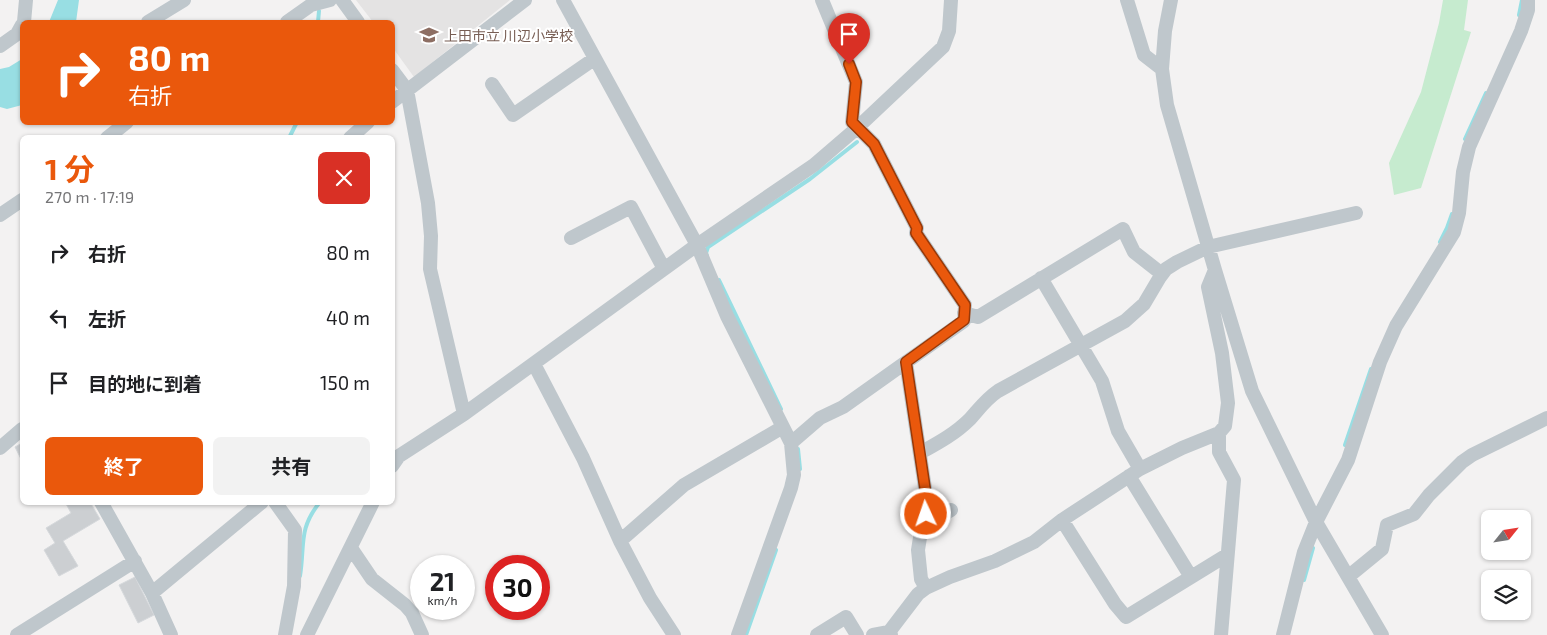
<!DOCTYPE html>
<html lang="ja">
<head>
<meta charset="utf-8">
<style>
  :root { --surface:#fff; --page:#f2f2f2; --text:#202124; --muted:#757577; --accent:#ea580c }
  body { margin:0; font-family:"Exo 2","Noto Sans JP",sans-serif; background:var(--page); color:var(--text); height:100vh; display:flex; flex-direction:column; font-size:19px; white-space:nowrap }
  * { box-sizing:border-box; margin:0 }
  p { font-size:16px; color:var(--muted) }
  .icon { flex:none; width:28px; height:28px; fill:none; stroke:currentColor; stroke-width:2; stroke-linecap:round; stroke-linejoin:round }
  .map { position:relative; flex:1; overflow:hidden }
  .side { position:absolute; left:20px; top:135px; width:375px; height:370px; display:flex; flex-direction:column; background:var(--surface); border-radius:8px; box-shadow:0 1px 4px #0004 }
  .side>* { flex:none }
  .guide { position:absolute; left:20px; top:20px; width:375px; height:105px; border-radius:8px; box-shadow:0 1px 4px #0004; background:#ea580c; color:#fff; overflow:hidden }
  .needle { width:32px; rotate:60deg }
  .tools { position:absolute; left:1481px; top:510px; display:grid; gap:10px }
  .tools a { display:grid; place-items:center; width:50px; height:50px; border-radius:8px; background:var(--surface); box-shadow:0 1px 4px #0004; font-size:25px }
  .speed { position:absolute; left:410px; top:555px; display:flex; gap:10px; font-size:25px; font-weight:700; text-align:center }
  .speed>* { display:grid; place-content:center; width:65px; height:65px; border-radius:50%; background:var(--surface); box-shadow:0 1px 4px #0004; line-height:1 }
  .speed small { font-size:12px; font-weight:400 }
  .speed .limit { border:8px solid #d22; background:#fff; color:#111 }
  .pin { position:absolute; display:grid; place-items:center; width:42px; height:42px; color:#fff; margin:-51px -21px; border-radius:50% 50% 50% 0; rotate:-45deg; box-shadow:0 0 5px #0007 }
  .pin .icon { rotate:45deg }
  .me { position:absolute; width:55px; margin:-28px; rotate:357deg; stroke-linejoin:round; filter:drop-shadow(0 0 4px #0008) }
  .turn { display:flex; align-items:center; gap:18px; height:105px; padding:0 25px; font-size:22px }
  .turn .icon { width:65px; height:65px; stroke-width:2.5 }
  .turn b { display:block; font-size:35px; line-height:42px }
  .round { display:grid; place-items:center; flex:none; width:52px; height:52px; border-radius:8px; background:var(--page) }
  .headline { display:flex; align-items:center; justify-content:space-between; height:85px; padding:0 25px }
  h1 { font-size:30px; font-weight:700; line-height:38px; color:var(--accent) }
  .button { display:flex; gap:10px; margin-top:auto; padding:10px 25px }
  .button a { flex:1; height:58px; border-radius:8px; background:var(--accent); color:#fff; font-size:20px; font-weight:700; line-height:58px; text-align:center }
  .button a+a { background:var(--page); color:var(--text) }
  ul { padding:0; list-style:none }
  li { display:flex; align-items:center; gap:15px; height:65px; padding:0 25px }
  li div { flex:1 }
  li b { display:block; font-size:19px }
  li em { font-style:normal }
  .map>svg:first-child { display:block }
  .education { fill:#e4e3e3 }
  .green { fill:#c6ebcf }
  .water { fill:#98dee3 }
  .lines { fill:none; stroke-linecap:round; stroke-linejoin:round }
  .stream { stroke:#98dee3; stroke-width:4 }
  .building { fill:#cccfd2; stroke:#d6d9dc }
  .minor { stroke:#bfc7cc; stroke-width:14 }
  .route-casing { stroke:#983908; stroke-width:12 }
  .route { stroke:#ea580c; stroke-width:9 }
  .labels { text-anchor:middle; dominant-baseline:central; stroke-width:4; stroke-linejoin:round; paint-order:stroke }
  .education-label { font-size:14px; fill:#785e54; stroke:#fff; text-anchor:start }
</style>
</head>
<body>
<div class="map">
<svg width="1547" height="635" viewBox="0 0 1547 635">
  <rect width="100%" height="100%" fill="#f3f2f2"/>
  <!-- education -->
  <path class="education" d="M356,0h154l-96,77 -21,-29 -1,-26h-19z"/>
  <!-- green -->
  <path class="green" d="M1443,0h25l-4,30 7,2 -50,156 -27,7 -5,-32 32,-71 18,-69z"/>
  <!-- water -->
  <path class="water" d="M58,0h21l-3,22h-27z
    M22,59v46l-15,4 -7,-2v-38l9,-2z"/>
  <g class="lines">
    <!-- stream -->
    <path class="stream" d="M1519,15l3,-15
      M318,22l1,-11
      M289,138l8,-16
      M1465,139l21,-46
      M1440,242l7,-14 5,-14
      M707,256l-1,-3 2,-6 102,-68 47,-37
      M719,280l62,129
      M1345,445l26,-76
      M798,449l2,20
      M300,576c5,-31 -2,-47 20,-74
      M1304,580l9,-32
      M746,635l30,-85"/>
  </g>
  <!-- building -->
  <path class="building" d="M22,443v18l-7,-14z
    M65,502h25l10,17 -37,22 15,25 -19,10 -15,-26 11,-7 -9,-15 25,-15z
    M135,577l19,38 -16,8 -19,-38z"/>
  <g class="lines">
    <!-- minor -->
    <path class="minor" d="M342,0l16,22
      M563,0l134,245 30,71 64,127 3,32 -3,13 -53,147
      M1127,0l17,55 18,14
      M1171,0l-6,31 -3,38 5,36 48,165 37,121 64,131 66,113
      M24,22l2,-22
      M148,22l36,-22
      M287,22l24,-17 19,-5
      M0,46l17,-12 5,-9
      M392,70l15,20 21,113 3,33 -1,33 34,145
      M492,84l21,31 81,-56
      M392,102l133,-102
      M107,138l20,-16
      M350,138l18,-16
      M0,215l22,-15
      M571,238l60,-31 33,62
      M1041,278l61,103 16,50 22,38
      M964,313l14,4 145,-88 11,23 28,22
      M906,362l19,126 1,26 -4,11 -4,25 3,29 5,9
      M534,364l49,94 37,83 30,57 24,37
      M1219,433v19l15,28 -13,155
      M791,443l29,-25 23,-11 121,-86 1,-16 -49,-72 1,-5 -43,-84 -22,-22 4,-40 -34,-82
      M0,448l22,-19
      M920,453c18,-10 35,-19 50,-34 9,-10 16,-20 28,-28l127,-70 19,-17 16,-27 6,-8 11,-7 31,-15 148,-34
      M392,466l7,-10 65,-42 233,-169 117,-80 43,-37 86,-81 6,-16 2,-31
      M1129,476l62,101
      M101,502l51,91 19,42
      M275,502l20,28 -1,56 -9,49
      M1062,520l53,84 11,13 101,-62
      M922,525l7,-2 22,-13
      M620,541l64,-56 99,-58
      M351,548l21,31 33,26 7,8 10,22
      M1349,576l33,-27 5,-24 27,-11 15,-19 33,-33 10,-7 75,-37
      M152,593l110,-91
      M889,632l29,-38 8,-6 24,-11 45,-16 39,-19 28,-22 78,-51 42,-21 37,-15 6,-7 3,-23 -6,-50 -14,-66 7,-17
      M17,635l118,-74
      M307,635l66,-133
      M817,635l29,-18 11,18
      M873,635l16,-3 2,3
      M1283,635l21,-83 12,-30 32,-62 32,-98 16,-36 58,-94 5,-19 4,-41 6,-25 52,-116 7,-21v-10"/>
  </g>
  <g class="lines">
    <!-- route casing -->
    <g class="route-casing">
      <path id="route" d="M849,64l7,18 -4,40 22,22 43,84 -1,5 49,72 -1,15 -58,42 19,126 1,26"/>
    </g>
    <!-- route -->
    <use href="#route" class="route"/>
  </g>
  <!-- icons -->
  <defs>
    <g id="school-bare" transform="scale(1.5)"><path d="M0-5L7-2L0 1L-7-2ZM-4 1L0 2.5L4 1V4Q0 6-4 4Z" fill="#8d6e63" stroke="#fff" stroke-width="2.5" paint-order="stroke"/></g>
  </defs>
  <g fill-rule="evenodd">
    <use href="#school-bare" x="429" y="35"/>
  </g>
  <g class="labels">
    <!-- education labels -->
    <g class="education-label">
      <text x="444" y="35">上田市立 川辺小学校</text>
    </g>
  </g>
</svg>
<div class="tools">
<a><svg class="needle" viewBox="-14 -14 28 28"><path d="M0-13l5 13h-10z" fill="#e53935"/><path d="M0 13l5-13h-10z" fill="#757577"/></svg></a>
<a><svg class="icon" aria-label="layers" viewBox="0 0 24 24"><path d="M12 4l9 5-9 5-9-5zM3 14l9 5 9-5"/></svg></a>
</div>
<div class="speed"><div>21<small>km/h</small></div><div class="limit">30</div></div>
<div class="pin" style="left:849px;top:64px;background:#d93025"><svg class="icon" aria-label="arrive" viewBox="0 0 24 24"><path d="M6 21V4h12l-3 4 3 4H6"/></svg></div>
<svg class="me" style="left:926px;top:514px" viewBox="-20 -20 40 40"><circle r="17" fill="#ea580c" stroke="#fff" stroke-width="3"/><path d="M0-11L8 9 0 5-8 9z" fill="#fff"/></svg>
<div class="guide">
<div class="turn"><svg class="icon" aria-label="right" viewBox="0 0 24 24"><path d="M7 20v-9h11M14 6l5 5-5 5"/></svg><div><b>80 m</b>右折</div></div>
</div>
<section class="side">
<div class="headline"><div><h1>1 分</h1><p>270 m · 17:19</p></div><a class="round" style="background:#d93025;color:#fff"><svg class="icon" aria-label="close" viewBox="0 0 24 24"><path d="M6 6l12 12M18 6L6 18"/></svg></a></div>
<ul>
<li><svg class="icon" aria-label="right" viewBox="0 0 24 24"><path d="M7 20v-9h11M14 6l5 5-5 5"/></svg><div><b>右折</b></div><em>80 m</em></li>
<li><svg class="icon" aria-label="left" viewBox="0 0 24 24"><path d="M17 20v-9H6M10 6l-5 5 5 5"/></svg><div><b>左折</b></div><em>40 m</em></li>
<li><svg class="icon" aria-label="arrive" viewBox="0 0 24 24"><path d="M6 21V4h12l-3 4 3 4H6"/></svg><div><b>目的地に到着</b></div><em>150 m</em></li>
</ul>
<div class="button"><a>終了</a><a>共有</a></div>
</section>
</div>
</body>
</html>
